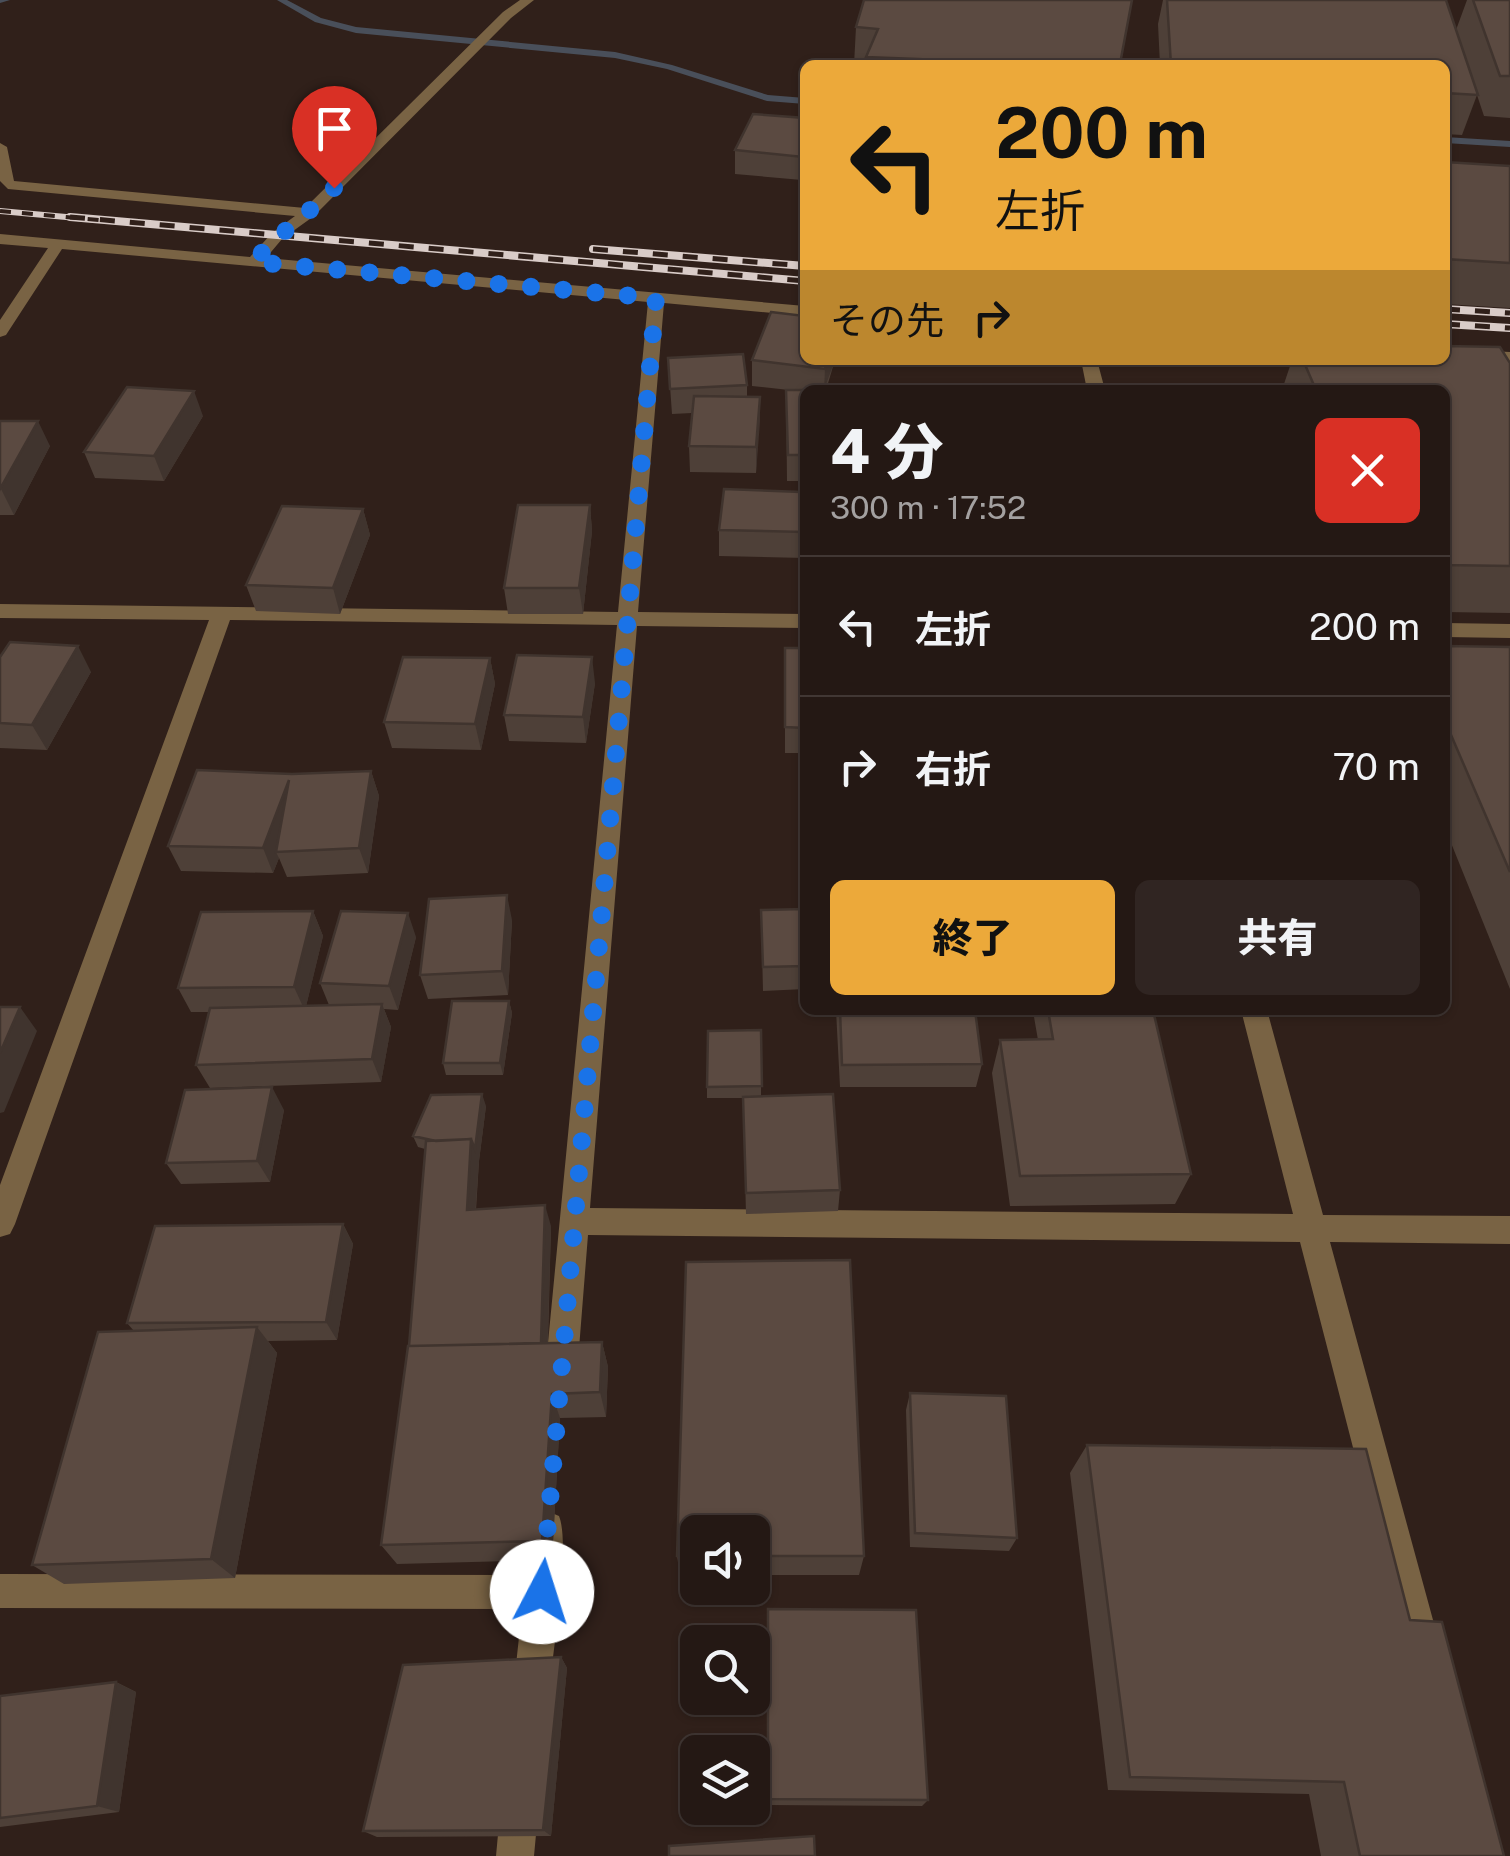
<!DOCTYPE html>
<html lang="ja">
<head>
<meta charset="utf-8">
<style>
  :root { --surface:#241814; --page:#302522; --text:#f1f3f6; --muted:#a3a0a0; --line:#413734; --accent:#eca93a }
  body { margin:0; font-family:"Public Sans","Noto Sans JP",sans-serif; background:var(--page); color:var(--text); height:100vh; display:flex; flex-direction:column; font-size:38px; white-space:nowrap }
  * { box-sizing:border-box; margin:0 }
  p { font-size:32px; color:var(--muted) }
  .icon { flex:none; width:55px; height:55px; fill:none; stroke:currentColor; stroke-width:2; stroke-linecap:round; stroke-linejoin:round }
  .map { position:relative; flex:1; overflow:hidden }
  .panel { position:absolute; left:800px; top:385px; width:650px; height:630px; display:flex; flex-direction:column; background:var(--surface); border-radius:15px; box-shadow:0 2px 8px #0004,0 0 0 2px var(--line) }
  .panel>* { flex:none }
  .guide { position:absolute; left:800px; top:60px; width:650px; height:305px; border-radius:15px; box-shadow:0 2px 8px #0004,0 0 0 2px var(--line); background:#eca93a; color:#111; overflow:hidden }
  .fabs { position:absolute; left:680px; top:1515px; display:grid; gap:20px }
  .fabs a { display:grid; place-items:center; width:90px; height:90px; border-radius:15px; background:var(--surface); box-shadow:0 2px 8px #0004,0 0 0 2px var(--line); font-size:50px }
  .pin { position:absolute; display:grid; place-items:center; width:85px; height:85px; color:#fff; margin:-102px -42px; border-radius:50% 50% 50% 0; rotate:-45deg; box-shadow:0 0 10px #0007 }
  .pin .icon { rotate:45deg }
  .me { position:absolute; width:110px; margin:-55px; rotate:5deg; stroke-linejoin:round; filter:drop-shadow(0 0 8px #0008) }
  .turn { display:flex; align-items:center; gap:35px; height:210px; padding:0 30px; font-size:45px }
  .turn .icon { width:130px; height:130px; stroke-width:2.5 }
  .turn b { display:block; font-size:70px; line-height:85px }
  .then { display:flex; align-items:center; height:95px; padding:0 30px; background:#0003; gap:20px; font-size:38px }
  .round { display:grid; place-items:center; flex:none; width:105px; height:105px; border-radius:15px; background:var(--page) }
  .summary { display:flex; align-items:center; justify-content:space-between; height:170px; padding:0 30px }
  h1 { font-size:60px; font-weight:800; line-height:75px }
  .cta { display:flex; gap:20px; margin-top:auto; padding:20px 30px }
  .cta a { flex:1; height:115px; border-radius:15px; background:var(--accent); color:#111; font-size:40px; font-weight:800; line-height:115px; text-align:center }
  .cta a+a { background:var(--page); color:var(--text) }
  ul { padding:0; list-style:none }
  li { display:flex; align-items:center; gap:30px; height:140px; padding:0 30px; border-top:2px solid var(--line) }
  li div { flex:1 }
  li b { display:block; font-size:38px }
  li em { font-style:normal }
  .map>svg:first-child { display:block }
  .lines { fill:none; stroke-linecap:round; stroke-linejoin:round }
  .stream { fill:#494f5a; fill-rule:evenodd }
  .street { fill:#796344; fill-rule:evenodd }
  .rail-far1-casing { stroke:#d9ccc8; stroke-width:6 }
  .rail-casing { stroke:#d9ccc8; stroke-width:8 }
  .rail-far1 { stroke:#30201a; stroke-width:4; stroke-dasharray:11; stroke-linecap:butt }
  .rail { stroke:#30201a; stroke-width:5; stroke-dasharray:15; stroke-linecap:butt }
  .wall { fill:#4e4038 }
  .shaded-wall { fill:#40342e }
  .building { fill:#5b4a41; stroke:#40342e; stroke-width:2.5 }
  .route { stroke:#1a73e8; stroke-width:18; stroke-dasharray:0 32.4 }
</style>
</head>
<body>
<div class="map">
<svg width="1510" height="1856" viewBox="0 0 1510 1856">
  <rect width="100%" height="100%" fill="#30201a"/>
  <g class="lines">
    <!-- stream -->
    <path class="stream" d="M0,0h10l-10,3z
      M277,0h10l34,18 35,9 259,25 57,13 96,30 37,3v6l-38,-3 -100,-32 -52,-11 -259,-25 -41,-11z
      M1445,137l65,4v6l-65,-4z"/>
    <!-- street -->
    <path class="street" d="M520,0h14l-23,18 -197,198 -32,23 -16,19 539,48v10l-141,-13 -26,309 167,2v14l-168,-2 -47,582 703,6 -52,-204h26l56,205 187,1v28l-180,-2 112,411 -5,13 -13,5 -13,-5 -5,-13 -106,-411 -712,-7 -11,139 -5,11 -11,5 -11,-5 -5,-11 72,-749 -387,-5 -215,604 -5,10 -10,3v-52l209,-565 -209,-2v-14l618,8 30,-310 -586,-53 -56,86 -6,2v-17l48,-72 -48,-4v-10l250,23 22,-24 23,-17 -287,-27 -8,-8v-38l7,4 7,34 291,27 198,-196z
      M1445,349l65,3v10l-65,-3z
      M1081,360h16l8,30h-18z
      M1445,623l65,1v14l-65,-1z
      M547,1511l12,5c12,30 -7,139 -10,177l-5,13 -13,5 -13,-5 -5,-13 9,-84 -522,-1v-34l525,1 10,-59z
      M520,1783l13,6 6,13 -5,54h-38l5,-54 6,-13z"/>
    <!-- rail-far1 casing -->
    <g class="rail-far1-casing">
      <path id="rail-far1" d="M0,211l99,9"/>
    </g>
    <!-- rail casing -->
    <g class="rail-casing">
      <path id="rail" d="M70,217l735,64
        M593,249l212,17
        M1445,309l65,4
        M1445,324l65,4"/>
    </g>
    <!-- rail-far1 -->
    <use href="#rail-far1" class="rail-far1"/>
    <!-- rail -->
    <use href="#rail" class="rail"/>
  </g>
  <!-- wall -->
  <path class="wall" d="M1132,0l-12,65h-266l2,-38z
    M1163,0h283l10,30 11,-30h43v118l-26,-2 -7,-21 -15,40 -17,-1v-69h-285l-2,-41z
    M805,118v55l-3,7 -67,-6v-24z
    M1445,162l65,4v142l-65,-4z
    M668,358l79,27v12h13l-4,76 -66,-1 -1,-26 3,-33 -20,1z
    M752,360h83l-9,30h-21v91h-18l-1,-91h3l-37,-4z
    M1292,360h153l65,3v250l-65,-1v-222h-163z
    M203,416l-39,65 -69,-3 -11,-26z
    M0,421l50,25 -36,69h-14z
    M590,505l2,26 -9,83h-75l-4,-26z
    M363,509l7,26 -30,79 -84,-3 -10,-26z
    M805,517v41l-86,-2v-26l85,-7z
    M1445,646l65,1v342l-65,-161z
    M785,648h20v105h-20z
    M0,657l91,15 -44,78 -47,-2z
    M490,658l5,26 -14,66 -89,-2 -8,-26z
    M595,683l-9,60 -77,-2 -5,-26z
    M371,771l8,25 -11,77 -81,4 -8,-19 -6,15 -92,-2 -13,-25 124,-72z
    M805,909v80l-42,2 -2,-81z
    M313,911l10,25 -17,70 23,-1 -9,-22 96,-46 -18,73 -14,-1 7,18 -10,55 -171,6 -14,-23 14,-53h-19l-13,-24z
    M512,920l-4,75 -80,4 -8,-24z
    M509,1001l3,12 -9,62h-57l-3,-12z
    M836,1010h139l7,54 -6,23h-136z
    M1036,1010h117l38,164 -16,30 -165,2 -18,-133 8,-33h38l-4,-23z
    M761,1030v66l79,94 -2,21 -92,3 -3,-116h-36v-11z
    M486,1106l-7,55 -3,49 75,16 -3,117 54,-1 6,25 -2,50 -46,1 -8,142 -155,4 -16,-19 28,-199 16,-197 -7,-2 -5,-11z
    M284,1110l-14,72 -89,2 -15,-21z
    M343,1224l10,20 -16,96 -69,1 9,12 -42,225 -171,6 -32,-19 102,-234 -7,-8z
    M850,1260l14,296 -5,19h-107v-43h-54v43h-18l-3,-19 9,-294z
    M910,1393l107,145 -8,13 -99,-4 -4,-137z
    M1087,1445l323,175 94,236h-183l-12,-62 -201,-4 -38,-317z
    M768,1609l160,191 -6,6 -155,-1z
    M561,1657l6,11 -16,168 -174,1 -14,-6z
    M116,1682l20,10 -17,120 -119,15v-131z"/>
  <!-- shaded-wall -->
  <path class="shaded-wall" d="M805,151v22l-3,7 1,-23z
    M828,360h7l-11,30 1,-21z
    M194,391l9,25 -39,65 -10,-25z
    M760,397v25l-4,51v-26z
    M38,421l12,25 -36,69 -13,-26z
    M590,505l2,26 -9,83 -4,-26z
    M363,509l7,26 -30,79 -7,-26z
    M78,646l13,26 -44,78 -15,-25z
    M592,657l3,26 -9,60 -3,-26z
    M490,658l5,26 -14,66 -6,-26z
    M371,771l8,25 -11,77 -9,-25z
    M289,780l-13,72 3,6 -6,15 -10,-25z
    M507,895l5,25 -4,75 -6,-24z
    M313,911l10,25 -18,75 -11,-24z
    M408,913l8,24 -18,73 -9,-24z
    M509,1001l3,12 -9,62 -3,-12z
    M382,1004l9,23 -10,55 -9,-23z
    M20,1007l17,24 -33,81 -4,1v-60z
    M272,1087l12,23 -14,72 -13,-21z
    M482,1094l4,12 -7,55 -5,70 -7,-21 4,-71z
    M545,1205l6,21 -4,138 -6,-18z
    M343,1224l10,20 -16,96 -11,-18z
    M257,1327l20,26 -42,225 -24,-19z
    M602,1342l6,25 -2,50 -6,-25z
    M552,1394l8,24 -8,142 -10,-19z
    M561,1657l6,11 -16,168 -8,-6z
    M116,1682l20,10 -17,120 -22,-6z"/>
  <!-- building -->
  <path class="building" d="M864,0h268l-12,64 -52,-4 3,5 -205,-8 12,-28 -22,-2z
    M1167,0h279l32,95 -33,-2v-28h-274z
    M1473,0h37v76h-10z
    M753,114l52,4v33l-2,6 -68,-7z
    M1445,162l65,4v97l-65,-4z
    M771,312l34,4v44h23l-3,9 -73,-9z
    M1445,346l55,1 10,16v203l-65,-1v-175h-129l-13,-30h142z
    M743,354l4,31 -77,4 -2,-31z
    M127,387l67,4 -40,65 -70,-4z
    M786,390h58h-39v65h-17z
    M694,396l66,1 -4,50 -67,-1z
    M0,421h38l-38,68z
    M724,489l77,3 3,31 1,-6v15l-86,-2z
    M518,505h72l-11,83h-75z
    M282,506l81,3 -30,79 -87,-3z
    M10,642l68,4 -46,79 -32,-2v-66z
    M1445,646l65,1v225l-65,-151z
    M785,648h20v80l-20,-1z
    M517,655l75,2 -9,60 -79,-2z
    M403,657l87,1 -15,66 -91,-2z
    M197,770l95,4 79,-3 -12,77 -83,4 13,-72 -26,68 -95,-2z
    M507,895l-5,76 -82,4 9,-76z
    M805,909v57l-42,1 -2,-57z
    M313,911l-19,76 -116,1 23,-76z
    M341,911l67,2 -19,73 -69,-3z
    M452,1001h57l-9,62h-57z
    M382,1004l-10,55 -176,6 14,-57z
    M0,1007h20l-20,46z
    M840,1010h135l7,54 -140,1z
    M1048,1010h105l38,164 -171,2 -20,-136 53,-1z
    M761,1030l1,56 -55,1 1,-56z
    M272,1087l-15,74 -91,2 19,-73z
    M482,1094l-7,55 -4,-10 -35,2 -23,-5 18,-41z
    M833,1094l7,96 -94,3 -3,-96z
    M471,1139l-4,71 78,-5 -4,138 -132,3 17,-205z
    M343,1224l-17,98 -199,1 28,-97z
    M850,1260l14,296h-112v-24h-54v24h-21l9,-294z
    M257,1327l-46,232 -179,6 66,-233z
    M602,1342l-2,50 -48,2 -10,147 -161,4 27,-199z
    M910,1393l96,3 11,142 -102,-5z
    M1087,1445l279,4 44,171 32,2 62,234h-144l-16,-74 -214,-5z
    M768,1609l148,1 12,190 -160,-1z
    M561,1657l-18,173 -180,1 40,-166z
    M116,1682l-19,124 -97,12v-122z
    M814,1836l1,20h-146v-10z"/>
  <g class="lines">
    <!-- route -->
    <path class="route" d="M334,188c-27,27 -56,46 -81,74l403,36 -114,1294"/>
  </g>
</svg>
<div class="fabs">
<a><svg class="icon" aria-label="sound" viewBox="0 0 24 24"><path d="M4 9h4l5-4v14l-5-4H4zM17 9q2 3 0 6"/></svg></a>
<a><svg class="icon" aria-label="search" viewBox="0 0 24 24"><circle cx="10" cy="10" r="6"/><path d="M15 15l6 6"/></svg></a>
<a><svg class="icon" aria-label="layers" viewBox="0 0 24 24"><path d="M12 4l9 5-9 5-9-5zM3 14l9 5 9-5"/></svg></a>
</div>
<div class="pin" style="left:334px;top:188px;background:#d93025"><svg class="icon" aria-label="arrive" viewBox="0 0 24 24"><path d="M6 21V4h12l-3 4 3 4H6"/></svg></div>
<svg class="me" style="left:542px;top:1592px" viewBox="-20 -20 40 40"><circle r="19" fill="#fff"/><path d="M0-13L10 11 0 6-10 11z" fill="#1a73e8"/></svg>
<div class="guide">
<div class="turn"><svg class="icon" aria-label="left" viewBox="0 0 24 24"><path d="M17 20v-9H6M10 6l-5 5 5 5"/></svg><div><b>200 m</b>左折</div></div>
<div class="then">その先<svg class="icon" aria-label="right" viewBox="0 0 24 24"><path d="M7 20v-9h11M14 6l5 5-5 5"/></svg></div>
</div>
<section class="panel">
<div class="summary"><div><h1>4 分</h1><p>300 m · 17:52</p></div><a class="round" style="background:#d93025;color:#fff"><svg class="icon" aria-label="close" viewBox="0 0 24 24"><path d="M6 6l12 12M18 6L6 18"/></svg></a></div>
<ul>
<li><svg class="icon" aria-label="left" viewBox="0 0 24 24"><path d="M17 20v-9H6M10 6l-5 5 5 5"/></svg><div><b>左折</b></div><em>200 m</em></li>
<li><svg class="icon" aria-label="right" viewBox="0 0 24 24"><path d="M7 20v-9h11M14 6l5 5-5 5"/></svg><div><b>右折</b></div><em>70 m</em></li>
</ul>
<div class="cta"><a>終了</a><a>共有</a></div>
</section>
</div>
</body>
</html>
